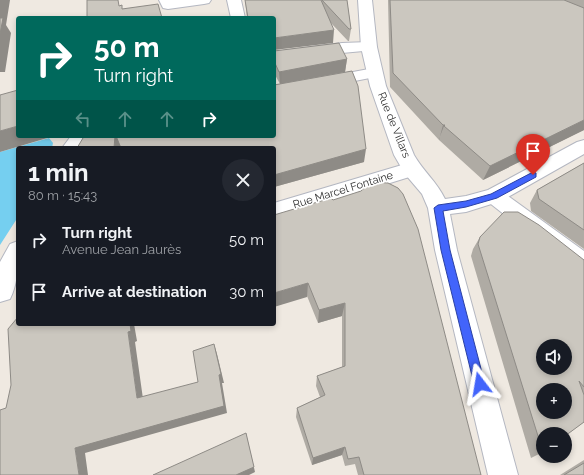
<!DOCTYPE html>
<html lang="en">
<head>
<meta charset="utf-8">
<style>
  :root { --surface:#171b24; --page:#242831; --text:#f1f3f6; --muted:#9ea1a6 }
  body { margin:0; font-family:Raleway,sans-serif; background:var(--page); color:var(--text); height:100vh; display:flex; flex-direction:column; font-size:15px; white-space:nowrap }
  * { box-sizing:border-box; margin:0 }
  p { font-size:13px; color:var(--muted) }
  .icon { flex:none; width:22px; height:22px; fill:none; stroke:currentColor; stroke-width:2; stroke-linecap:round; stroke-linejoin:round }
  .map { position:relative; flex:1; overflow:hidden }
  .panel { position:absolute; left:16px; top:146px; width:260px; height:180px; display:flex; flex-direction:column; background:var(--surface); border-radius:4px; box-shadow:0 2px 6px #0003 }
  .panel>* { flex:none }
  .guide { position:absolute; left:16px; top:16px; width:260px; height:122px; border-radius:4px; box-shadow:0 2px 6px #0003; background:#00695c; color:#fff; overflow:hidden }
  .tools { position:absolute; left:536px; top:339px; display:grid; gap:8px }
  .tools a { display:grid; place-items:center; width:36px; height:36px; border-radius:50%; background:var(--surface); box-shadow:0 2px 6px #0003; font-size:20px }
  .pin { position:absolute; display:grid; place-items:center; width:34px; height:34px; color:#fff; margin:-41px -17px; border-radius:50% 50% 50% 0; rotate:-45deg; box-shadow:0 0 4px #0007 }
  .pin .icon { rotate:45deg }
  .me { position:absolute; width:44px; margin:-22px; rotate:346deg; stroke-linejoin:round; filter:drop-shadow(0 0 3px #0008) }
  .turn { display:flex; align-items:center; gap:14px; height:84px; padding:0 12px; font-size:18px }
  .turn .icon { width:52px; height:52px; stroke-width:2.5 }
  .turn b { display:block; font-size:28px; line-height:34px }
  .lanes { display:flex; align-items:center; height:38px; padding:0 12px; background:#0003; justify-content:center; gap:20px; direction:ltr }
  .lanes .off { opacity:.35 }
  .round { display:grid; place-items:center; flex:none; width:42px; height:42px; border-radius:21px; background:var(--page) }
  .summary { display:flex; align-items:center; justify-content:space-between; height:68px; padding:0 12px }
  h1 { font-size:24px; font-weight:700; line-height:30px }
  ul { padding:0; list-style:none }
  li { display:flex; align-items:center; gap:12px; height:52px; padding:0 12px }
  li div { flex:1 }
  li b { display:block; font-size:15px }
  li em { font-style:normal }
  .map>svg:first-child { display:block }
  .water { fill:#75cff0 }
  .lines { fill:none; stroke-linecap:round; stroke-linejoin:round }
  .street-casing { stroke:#b4b7c1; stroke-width:2 }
  .secondary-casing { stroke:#b4b7c1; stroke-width:2 }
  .street { fill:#fff; fill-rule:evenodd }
  .secondary { fill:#fff; fill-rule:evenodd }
  .wall { fill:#afaba4 }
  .shaded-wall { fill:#8e8b86 }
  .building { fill:#cbc7bf; stroke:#8e8b86; fill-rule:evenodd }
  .route { fill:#4264fb; stroke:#2b41a3 }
  .labels { text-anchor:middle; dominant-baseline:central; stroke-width:3.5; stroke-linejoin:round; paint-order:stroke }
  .street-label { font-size:11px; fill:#2e2e2e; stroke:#fff }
</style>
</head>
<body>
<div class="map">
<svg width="584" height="475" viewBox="0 0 584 475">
  <rect width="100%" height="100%" fill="#efe9e1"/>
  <!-- water -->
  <path class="water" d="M49,138l4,5 -1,5h-34v69l-18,28v-93z"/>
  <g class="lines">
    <!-- street casing -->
    <g class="street-casing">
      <path id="street" d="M159,0h52l-2,3 -5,1 -36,5 -5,-1z
        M227,0h14l4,18h-14z
        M369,42l5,2 3,3 -3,3 -32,3 -68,9v-10l68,-9z
        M374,68l6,2 2,3 -2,3 -106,21v-10z
        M71,136h19l-9,12h-19z
        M412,162l7,2 3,5 -3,5 -145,45v-16z
        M494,188l7,3 83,60v23l-8,-3 -89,-70 -3,-5 3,-5z
        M18,241c0,20 1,40 -8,58l-10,3v-40l10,-18z"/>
    </g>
    <!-- secondary casing -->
    <g class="secondary-casing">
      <path id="secondary" d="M358,0h14l5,47 9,39 28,69c9,16 23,27 31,44l21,-3 22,-6 89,-48 7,-2v14l-83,47 -35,11 -16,2 7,36 61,225h-30l-53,-225 -7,-42 -6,-14 -17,-20 -11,-19 -24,-69 -9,-39z"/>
    </g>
    <!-- street -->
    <use href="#street" class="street"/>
    <!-- secondary -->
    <use href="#secondary" class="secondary"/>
  </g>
  <!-- wall -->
  <path class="wall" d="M245,0h102l4,29 -2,12h-1l-17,-18 2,20 -86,-25z
    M388,0h196v130l-101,50 -44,-40v-1v1l-49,-53z
    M274,51l73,8 -2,13 19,90 -90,25v-39l-154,-2 -43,2 203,-64 -6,-11z
    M584,163v86l-53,-38 -1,-8 7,-13z
    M274,215l207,260h-123l-3,-11 -10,2 -3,-11 -30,10 -16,-48 1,-9 23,-11 -4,-11 1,-10 25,-9v-51l-24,7z
    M480,237l104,23v162l-41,30 -12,6 -60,-202 2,-7z
    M584,460v15h-24z"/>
  <!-- shaded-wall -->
  <path class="shaded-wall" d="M0,0h10l-4,25 5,8 -6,39h-5z
    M334,30l-1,13 -59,7v-12z
    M347,59l-2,13 -65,12 -1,-12z
    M584,120v10l-101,50 7,-14z
    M443,125h2l-1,1 -5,13v1z
    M18,126v10h36l-54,16v-21z
    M115,136h1l4,9v3h-6z
    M366,149l-2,13 -90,25v-12z
    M308,283l-1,14 -33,10v-14z
    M345,303l-3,13 -24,7 1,-13z
    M130,324h4l3,17 -2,1 9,64 -7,-8 -9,-66z
    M214,344l3,10 7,29h-2l5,30 -142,40 3,22h-9l-4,-27 144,-73z
    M246,433l9,39 -6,3h-13z
    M345,447l-3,8 -30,10 1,-7z"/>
  <!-- building -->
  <path class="building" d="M87,0h31l1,6 3,-1v4l36,-5 4,14h-75z
    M245,0h76l13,30 -60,8v-20h-26z
    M322,0h25l4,29h-2z
    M390,0h174l20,8v112l-94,46 -46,-40 1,-1h-2l-50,-52z
    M0,18h3l-3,16z
    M339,43l8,16 -68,13 -5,-11v-10z
    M352,71l6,15 8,63 -92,26v-27h-153l-5,-12h158v-51z
    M18,90v36l-18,5v-36z
    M84,136h31l-1,12h-37l6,-10z
    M584,163v67l-45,-31 -2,-9z
    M371,182l17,1 10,5 5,6 15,35 63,246h-117l-5,-18 -11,2 -3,-12 -32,11 -16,-50 28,-13 -8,-19 28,-10v-63l-26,7 -11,-27 -34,10v-78l57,-17 2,2 28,-9z
    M504,212h14l21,13 45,35v127l-5,-6 5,14v27l-19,14v-2h-22v18l-65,-208 2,-7zM543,346h22v22h-22zM543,390h22v22h-22z
    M18,317v7h112l1,7 -3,1 9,66 61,-16 -5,-31 21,-7 7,30 -2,1 5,31 -149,42 4,27h-79v-65l6,-2 5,-23 -3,-56z
    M246,433l8,34 -18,8h-83z
    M584,463v12h-20z"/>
  <!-- route -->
  <path class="route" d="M533,172l3,1v4l-39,21 -31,9 -23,4 7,39 35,134 -1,4 -4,2 -4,-2 -2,-4 -33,-134 -7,-42 4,-3 28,-4 25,-7z"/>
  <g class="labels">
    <!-- street labels -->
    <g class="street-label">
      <text transform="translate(394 125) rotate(68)">Rue de Villars</text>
      <text transform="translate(343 190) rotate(-17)">Rue Marcel Fontaine</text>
    </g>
  </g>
</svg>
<div class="tools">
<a><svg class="icon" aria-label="sound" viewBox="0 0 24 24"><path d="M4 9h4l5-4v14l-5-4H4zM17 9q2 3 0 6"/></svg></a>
<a>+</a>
<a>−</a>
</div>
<div class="pin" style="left:533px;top:175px;background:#d93025"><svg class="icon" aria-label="arrive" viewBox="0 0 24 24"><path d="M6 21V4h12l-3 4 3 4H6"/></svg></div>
<svg class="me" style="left:480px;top:384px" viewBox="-20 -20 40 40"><path d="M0-17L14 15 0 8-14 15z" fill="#4264fb" stroke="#fff" stroke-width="4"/></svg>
<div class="guide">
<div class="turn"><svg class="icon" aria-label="right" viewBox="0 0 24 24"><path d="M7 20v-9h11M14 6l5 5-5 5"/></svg><div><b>50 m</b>Turn right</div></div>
<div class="lanes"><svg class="icon off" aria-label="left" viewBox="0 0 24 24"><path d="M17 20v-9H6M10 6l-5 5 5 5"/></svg><svg class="icon off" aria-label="ahead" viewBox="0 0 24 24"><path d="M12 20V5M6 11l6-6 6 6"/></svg><svg class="icon off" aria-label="ahead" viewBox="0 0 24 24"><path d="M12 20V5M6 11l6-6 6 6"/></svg><svg class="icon" aria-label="right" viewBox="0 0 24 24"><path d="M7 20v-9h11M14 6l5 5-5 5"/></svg></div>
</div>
<section class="panel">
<div class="summary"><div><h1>1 min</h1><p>80 m · 15:43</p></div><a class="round"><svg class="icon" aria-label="close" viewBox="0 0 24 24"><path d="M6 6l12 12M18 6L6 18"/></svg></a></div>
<ul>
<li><svg class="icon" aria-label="right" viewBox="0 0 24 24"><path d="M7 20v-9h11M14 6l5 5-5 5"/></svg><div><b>Turn right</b><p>Avenue Jean Jaurès</p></div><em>50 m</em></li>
<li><svg class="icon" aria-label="arrive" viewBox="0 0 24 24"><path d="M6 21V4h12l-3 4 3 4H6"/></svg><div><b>Arrive at destination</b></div><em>30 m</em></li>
</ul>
</section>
</div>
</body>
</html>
